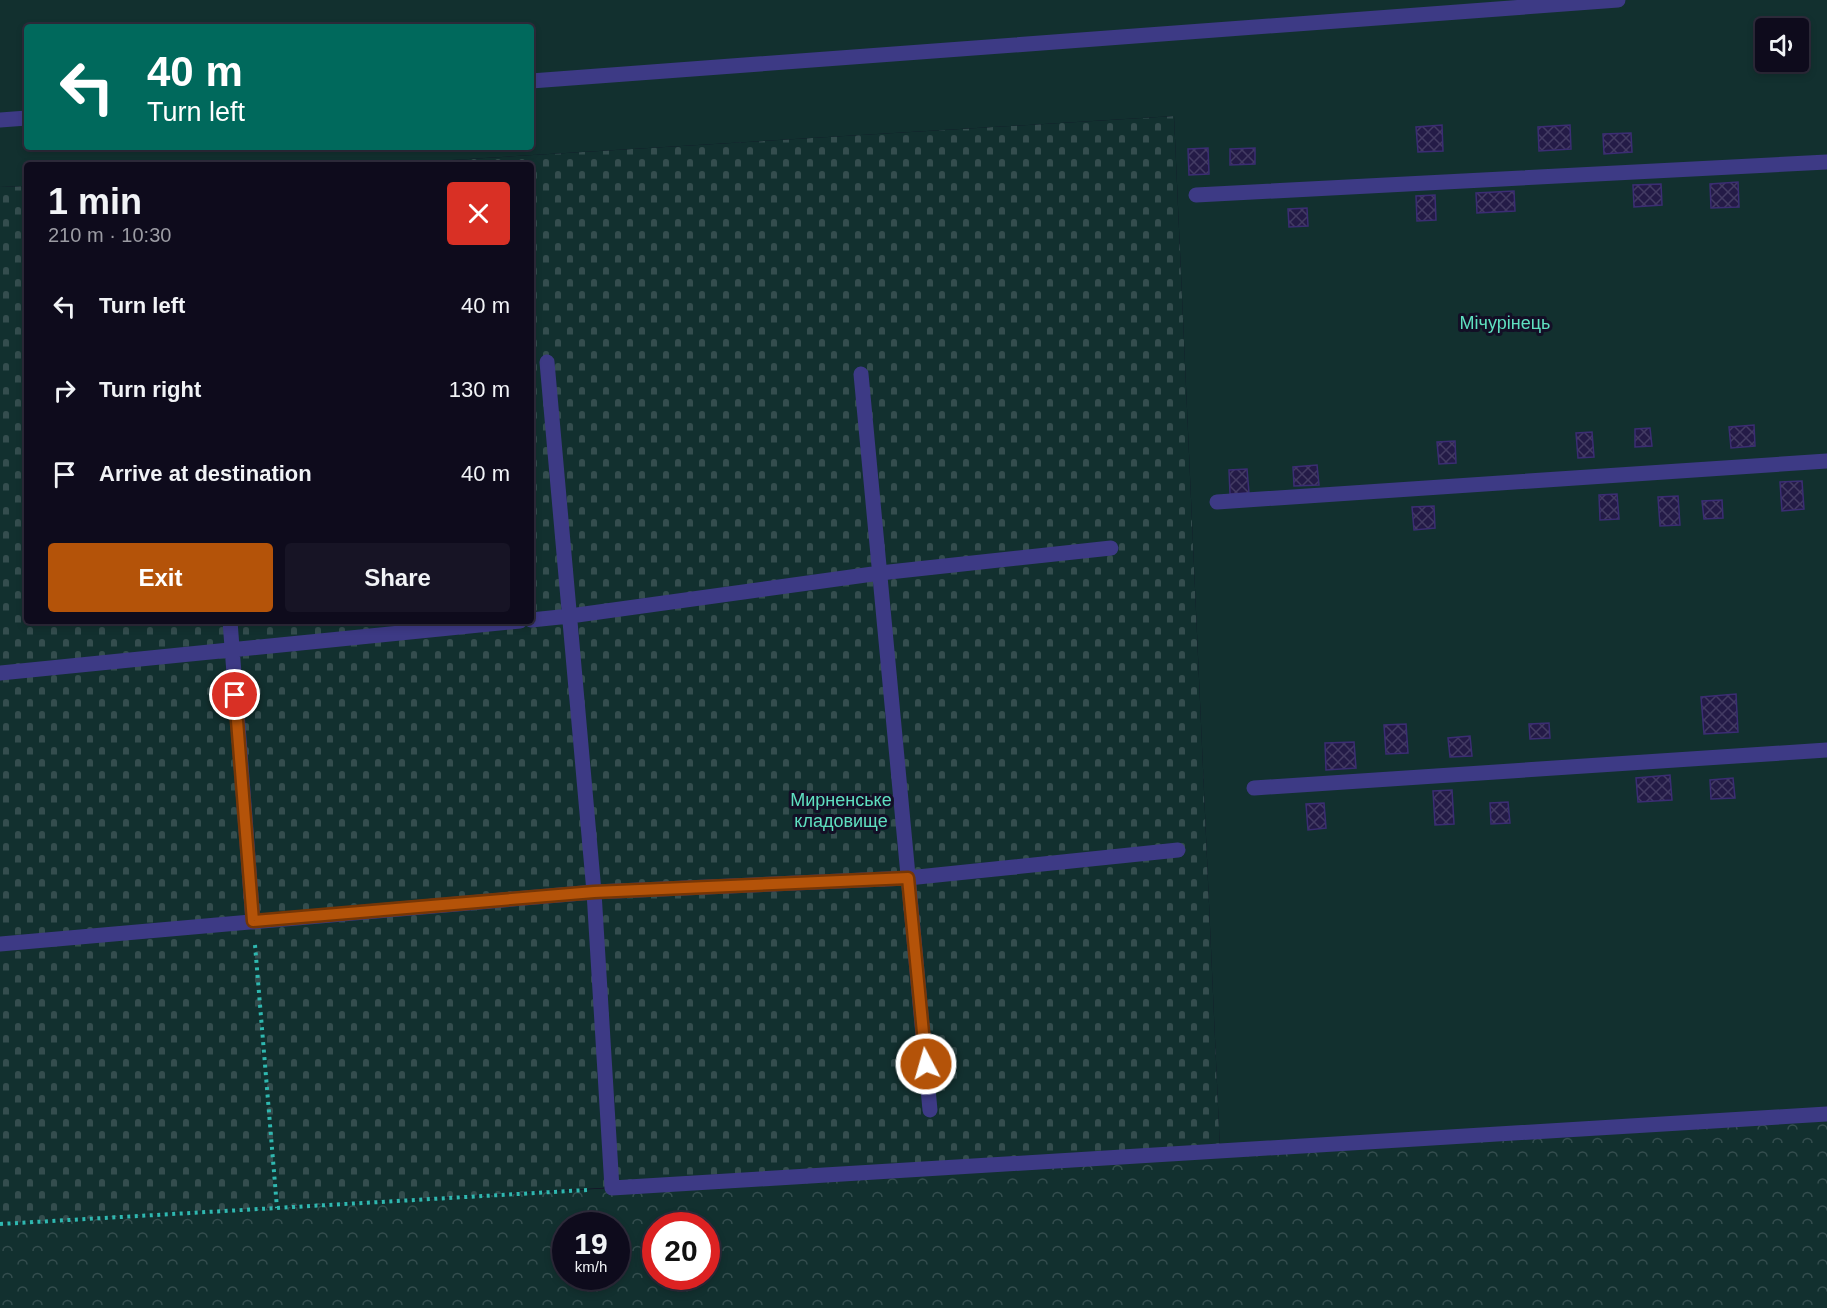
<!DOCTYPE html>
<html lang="en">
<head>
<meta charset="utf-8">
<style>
  :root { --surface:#0e0b1c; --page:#171425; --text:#f1f3f6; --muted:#9b9ba3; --line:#2e2b3b; --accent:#b45309 }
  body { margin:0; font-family:Arial,sans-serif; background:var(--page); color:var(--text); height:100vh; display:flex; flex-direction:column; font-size:22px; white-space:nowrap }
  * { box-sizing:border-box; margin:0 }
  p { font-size:20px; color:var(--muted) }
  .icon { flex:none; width:33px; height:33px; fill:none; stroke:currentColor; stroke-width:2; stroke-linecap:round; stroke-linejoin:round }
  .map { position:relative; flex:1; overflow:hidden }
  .side { position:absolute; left:24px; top:162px; width:510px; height:462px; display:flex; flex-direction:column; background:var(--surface); border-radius:6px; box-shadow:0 3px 9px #0003,0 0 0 2px var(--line) }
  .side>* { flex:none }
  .top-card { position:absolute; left:24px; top:24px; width:510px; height:126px; border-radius:6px; box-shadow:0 3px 9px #0003,0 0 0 2px var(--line); background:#00695c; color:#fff; overflow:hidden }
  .tools { position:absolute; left:1755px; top:18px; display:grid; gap:12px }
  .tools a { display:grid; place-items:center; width:54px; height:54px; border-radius:6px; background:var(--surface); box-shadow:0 3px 9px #0003,0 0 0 2px var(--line); font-size:30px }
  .speed { position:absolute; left:552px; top:1212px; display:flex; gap:12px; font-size:30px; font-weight:700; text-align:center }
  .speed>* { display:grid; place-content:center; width:78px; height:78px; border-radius:50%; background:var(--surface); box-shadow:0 3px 9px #0003,0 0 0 2px var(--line); line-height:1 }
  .speed small { font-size:15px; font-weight:400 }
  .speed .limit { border:9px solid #d22; background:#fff; color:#111 }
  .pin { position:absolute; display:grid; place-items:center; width:51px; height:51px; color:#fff; margin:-26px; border:3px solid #fff; border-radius:50%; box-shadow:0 2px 6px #0007 }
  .me { position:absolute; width:66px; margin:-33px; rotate:354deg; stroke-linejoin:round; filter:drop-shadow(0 0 4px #0008) }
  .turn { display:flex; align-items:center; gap:21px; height:126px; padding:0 24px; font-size:27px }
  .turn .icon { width:78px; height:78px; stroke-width:2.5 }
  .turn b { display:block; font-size:42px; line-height:51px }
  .round { display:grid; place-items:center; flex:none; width:63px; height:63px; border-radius:6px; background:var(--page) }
  .summary { display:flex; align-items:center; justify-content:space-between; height:102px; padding:0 24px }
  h1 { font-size:36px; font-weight:600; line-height:45px }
  .button { display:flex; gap:12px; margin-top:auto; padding:12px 24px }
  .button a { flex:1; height:69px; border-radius:6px; background:var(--accent); color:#fff; font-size:24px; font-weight:600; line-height:69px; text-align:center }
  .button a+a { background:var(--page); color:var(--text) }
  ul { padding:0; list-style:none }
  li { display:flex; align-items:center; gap:18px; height:84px; padding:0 24px }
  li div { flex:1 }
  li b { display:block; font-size:22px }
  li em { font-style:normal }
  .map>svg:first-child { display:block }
  .forest { fill:url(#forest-crowns); fill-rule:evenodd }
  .cemetery { fill:url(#cemetery-stones) }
  .garden { fill:#12302f; fill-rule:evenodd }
  .building { fill:url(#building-cross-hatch); stroke:#3b2d73; stroke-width:1.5 }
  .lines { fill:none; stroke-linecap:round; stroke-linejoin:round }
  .path { stroke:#2fb8b0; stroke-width:4; stroke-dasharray:3 4.5; stroke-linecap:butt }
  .lane { stroke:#3d3a85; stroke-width:15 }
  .route-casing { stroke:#753606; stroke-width:15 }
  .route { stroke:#b45309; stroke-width:10 }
  .labels { text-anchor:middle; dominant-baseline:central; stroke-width:6; stroke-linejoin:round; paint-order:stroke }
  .park-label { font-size:18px; fill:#5fe0c0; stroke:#130f26 }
</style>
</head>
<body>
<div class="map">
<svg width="1827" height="1308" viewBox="0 0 1827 1308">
  <defs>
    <pattern id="forest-crowns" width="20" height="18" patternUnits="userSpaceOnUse" patternTransform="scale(1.5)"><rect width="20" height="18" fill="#12302f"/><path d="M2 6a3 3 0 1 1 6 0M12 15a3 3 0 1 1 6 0" fill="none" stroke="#344d4e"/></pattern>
    <pattern id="cemetery-stones" width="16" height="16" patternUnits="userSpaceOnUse" patternTransform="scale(1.5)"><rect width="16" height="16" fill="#12302f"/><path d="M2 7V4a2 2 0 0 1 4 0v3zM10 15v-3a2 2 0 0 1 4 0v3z" fill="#344d4e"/></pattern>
    <pattern id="building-cross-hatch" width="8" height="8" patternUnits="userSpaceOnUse" patternTransform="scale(1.5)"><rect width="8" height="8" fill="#241b47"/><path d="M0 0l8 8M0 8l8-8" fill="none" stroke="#433b63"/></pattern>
  </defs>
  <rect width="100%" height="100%" fill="#130f26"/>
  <!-- forest -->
  <path class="forest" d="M1827,1114v194h-1827v-84l612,-36zM566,1226h50v50h-50zM656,1226h50v50h-50z"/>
  <!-- cemetery -->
  <path class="cemetery" d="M1174,116l46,1035 -1220,73v-1037l27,-1v435h504v-456h-161z"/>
  <!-- garden -->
  <path class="garden" d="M0,0h1827v1114l-607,37 -46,-1035 -804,49h-343v21l-27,1zM27,27h504v120h-504zM1766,28h32v34h-32z"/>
  <!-- building -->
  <path class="building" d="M1442,125l1,26 -25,1 -2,-25z
    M1570,125l1,24 -32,2 -1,-24z
    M1631,133l1,19 -28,2 -1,-20z
    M1208,148l1,26 -20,1 -1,-26z
    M1255,148v16l-25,1v-16z
    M1738,182l1,25 -28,1 -1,-24z
    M1661,184l1,21 -28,2 -1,-22z
    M1514,191l1,20 -38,2 -1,-20z
    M1435,195l1,25 -19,1 -1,-25z
    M1307,208l1,18 -19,1 -1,-18z
    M1754,425l1,21 -24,2 -2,-21z
    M1650,428l2,18 -17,1v-18z
    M1592,432l2,25 -16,1 -2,-25z
    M1455,441l1,22 -17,1 -2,-22z
    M1317,465l2,20 -25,1 -1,-19z
    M1247,469l2,24 -19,1 -1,-24z
    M1802,481l2,28 -22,2 -2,-29z
    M1617,494l2,25 -19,1 -1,-25z
    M1678,496l2,29 -20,1 -2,-29z
    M1722,500l1,18 -19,1 -2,-18z
    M1434,506l1,22 -21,2 -2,-23z
    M1736,694l2,38 -34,2 -3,-37z
    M1549,723l1,15 -20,1 -1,-15z
    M1406,724l2,29 -22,1 -2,-29z
    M1470,736l2,20 -22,1 -2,-19z
    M1354,742l2,26 -30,2 -1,-27z
    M1670,775l2,25 -34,2 -2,-24z
    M1733,778l2,20 -24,1 -1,-19z
    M1452,790l2,34 -19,1 -2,-34z
    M1508,802l2,21 -19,1 -1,-21z
    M1324,803l2,25 -18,2 -2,-26z"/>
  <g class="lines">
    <!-- path -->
    <path class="path" d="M255,945l22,263
      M0,1224l587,-34"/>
    <!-- lane -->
    <path class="lane" d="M531,81l1087,-81
      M0,120l27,-2
      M1196,195l631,-33
      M547,362l47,530 18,296 1215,-74
      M861,374l69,736
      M1217,502l610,-41
      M531,620l39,-4 310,-43 231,-25
      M230,621l23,301
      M0,673l520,-52
      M1254,788l573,-38
      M0,944l594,-52 314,-14 270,-28"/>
  </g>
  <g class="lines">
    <!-- route casing -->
    <g class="route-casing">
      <path id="route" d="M235,695l18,226 341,-29 314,-14 18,186"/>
    </g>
    <!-- route -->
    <use href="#route" class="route"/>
  </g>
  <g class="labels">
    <!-- park labels -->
    <g class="park-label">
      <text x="1505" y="323">Мічурінець</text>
      <text x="841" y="800">Мирненське<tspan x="841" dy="21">кладовище</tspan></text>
    </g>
  </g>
</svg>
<div class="tools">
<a><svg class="icon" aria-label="sound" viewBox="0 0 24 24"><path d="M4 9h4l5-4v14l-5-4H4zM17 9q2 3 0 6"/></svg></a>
</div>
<div class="speed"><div>19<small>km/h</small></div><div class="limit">20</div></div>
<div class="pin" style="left:235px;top:695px;background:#d93025"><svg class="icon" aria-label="arrive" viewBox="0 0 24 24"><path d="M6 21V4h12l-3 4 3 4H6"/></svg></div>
<svg class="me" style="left:926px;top:1064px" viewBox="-20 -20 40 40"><circle r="17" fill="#b45309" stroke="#fff" stroke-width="3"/><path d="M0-11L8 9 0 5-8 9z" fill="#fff"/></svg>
<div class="top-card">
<div class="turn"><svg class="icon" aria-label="left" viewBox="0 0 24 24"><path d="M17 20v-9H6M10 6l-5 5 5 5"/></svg><div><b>40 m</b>Turn left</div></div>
</div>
<section class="side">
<div class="summary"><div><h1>1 min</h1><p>210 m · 10:30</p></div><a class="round" style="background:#d93025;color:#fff"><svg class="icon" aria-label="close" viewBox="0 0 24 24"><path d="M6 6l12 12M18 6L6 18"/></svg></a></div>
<ul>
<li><svg class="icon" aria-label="left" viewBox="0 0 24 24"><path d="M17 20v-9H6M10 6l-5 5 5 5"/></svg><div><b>Turn left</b></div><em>40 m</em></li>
<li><svg class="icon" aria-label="right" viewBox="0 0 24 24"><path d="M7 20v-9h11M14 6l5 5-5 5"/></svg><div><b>Turn right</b></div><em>130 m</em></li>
<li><svg class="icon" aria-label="arrive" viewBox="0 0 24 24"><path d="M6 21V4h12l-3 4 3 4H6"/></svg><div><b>Arrive at destination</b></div><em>40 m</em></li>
</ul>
<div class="button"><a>Exit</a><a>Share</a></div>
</section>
</div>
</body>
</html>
